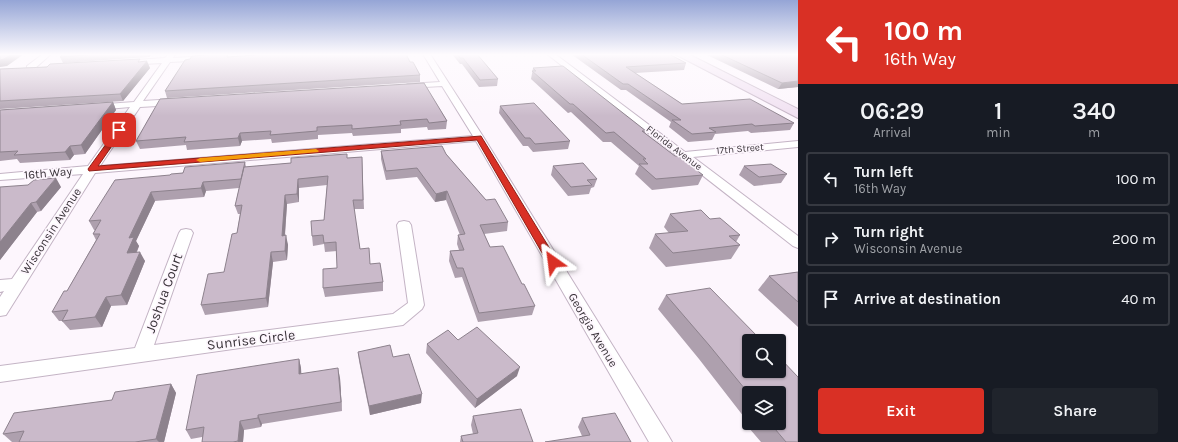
<!DOCTYPE html>
<html lang="en">
<head>
<meta charset="utf-8">
<style>
  :root { --surface:#171b24; --page:#20242c; --text:#f1f3f6; --muted:#9ea1a6; --line:#363941; --accent:#d93025 }
  body { margin:0; font-family:Karla,sans-serif; background:var(--page); color:var(--text); height:100vh; display:flex; flex-direction:column; font-size:15px; white-space:nowrap }
  * { box-sizing:border-box; margin:0 }
  p { font-size:13px; color:var(--muted) }
  .icon { flex:none; width:22px; height:22px; fill:none; stroke:currentColor; stroke-width:2; stroke-linecap:round; stroke-linejoin:round }
  .map { position:relative; flex:1; overflow:hidden }
  .panel { display:flex; flex-direction:column; background:var(--surface); width:380px }
  .panel>* { flex:none }
  .guide { background:#d93025; color:#fff; overflow:hidden }
  .fabs { position:absolute; left:742px; top:334px; display:grid; gap:8px }
  .fabs a { display:grid; place-items:center; width:44px; height:44px; border-radius:4px; background:var(--surface); box-shadow:0 1px 3px #0004; font-size:20px }
  .pin { position:absolute; display:grid; place-items:center; width:34px; height:34px; color:#fff; margin:-17px; border-radius:8px; box-shadow:0 2px 6px #0006 }
  .me { position:absolute; width:44px; margin:-22px; rotate:329deg; stroke-linejoin:round; filter:drop-shadow(0 0 3px #0008) }
  .turn { display:flex; align-items:center; gap:14px; height:84px; padding:0 20px; font-size:18px }
  .turn .icon { width:52px; height:52px; stroke-width:2.5 }
  .turn b { display:block; font-size:28px; line-height:34px }
  .eta { display:flex; justify-content:space-evenly; align-items:center; height:68px; text-align:center }
  .eta b { font-size:24px; font-weight:600; line-height:28px }
  .action { display:flex; gap:8px; margin-top:auto; padding:8px 20px }
  .action a { flex:1; height:46px; border-radius:4px; background:var(--accent); color:#fff; font-size:16px; font-weight:600; line-height:46px; text-align:center }
  .action a+a { background:var(--page); color:var(--text) }
  ul { padding:0; list-style:none }
  li { display:flex; align-items:center; gap:12px; height:54px; margin:0 8px 6px; padding:0 12px; border:2px solid var(--line); border-radius:4px }
  li div { flex:1 }
  li b { display:block; font-size:15px }
  li em { font-style:normal }
  main { display:flex; flex:1; min-height:0 }
  .map>svg:first-child { display:block }
  .lines { fill:none; stroke-linecap:round; stroke-linejoin:round }
  .minor-casing { stroke:#c4b4c5; stroke-width:2 }
  .secondary-casing { stroke:#c4b4c5; stroke-width:2 }
  .minor { fill:#fff; fill-rule:evenodd }
  .secondary { fill:#f0e0f1; fill-rule:evenodd }
  .wall { fill:#aea0ae; fill-rule:evenodd }
  .shaded-wall { fill:#8d828d }
  .building { fill:#cabaca; stroke:#8d828d }
  .route { fill:#d93025; stroke:#8d1f18 }
  .slow { fill:#f59e0b }
  .labels { text-anchor:middle; dominant-baseline:central; stroke-width:3.5; stroke-linejoin:round; paint-order:stroke }
  .far-street-label { font-size:10px; fill:#3a343a; stroke:#fdf6fd }
  .street-label { font-size:12px; fill:#3a343a; stroke:#fdf6fd }
  .near-street-label { font-size:14px; fill:#3a343a; stroke:#fdf6fd }
</style>
</head>
<body>
<main>
<div class="map">
<svg width="798" height="442" viewBox="0 0 798 442">
  <rect width="100%" height="100%" fill="#fdf6fd"/>
  <g class="lines">
    <!-- minor casing -->
    <g class="minor-casing">
      <path id="minor" d="M43,54h8l-18,16h-6v-4z
        M168,54h7l-2,4 35,-2 4,2 -4,2 -38,2 -27,39 32,-2 4,3 -4,3 -35,2 -40,59 373,-30 -31,-50 -34,2 -4,-2 4,-2 32,-2 -17,-28h7l54,84 184,297 4,7h-23l-173,-301 -381,32 -89,142 -6,1v-19l4,-6 -4,1v-12l12,-1 71,-105 -83,6v-6l88,-8 42,-59 -34,3 -3,-1 -1,-2 1,-2 41,-3 28,-39 -38,2 -4,-2 1,-2 44,-3z
        M547,54h8l130,98 113,-11v6l-105,10 105,79v12l-5,-2z
        M404,221l5,1 2,3 13,80 -2,4 -19,16 -403,57v-16l135,-18 44,-115 2,-3 5,-1 5,1 2,3 -39,112 239,-31 15,-11 -11,-78 2,-3z"/>
    </g>
    <!-- secondary casing -->
    <g class="secondary-casing">
      <path id="secondary" d="M675,54h13l110,55v9z"/>
    </g>
    <!-- minor -->
    <use href="#minor" class="minor"/>
    <!-- secondary -->
    <use href="#secondary" class="secondary"/>
  </g>
  <!-- wall -->
  <path class="wall" d="M63,54h89l-3,3 -86,6 -3,-6z
    M452,54h25l21,25 -1,7 -18,1 -17,-23h-2z
    M571,54h98l17,9 -2,7 -49,3 47,31 112,19 -4,7 -39,3 -3,-2 -33,3 -3,6 -24,2 -19,-15 2,-5 -45,-32h-5z
    M705,54h93v33l-20,2z
    M256,55l154,7 10,13v7l-253,16 -2,-7 64,-34z
    M141,62l9,6 -27,33 -123,8v-40z
    M533,68l113,63 -1,2 30,23 28,19 -5,10 -46,5 -17,-16 4,-8 -28,-24h-8l-32,-30 -3,1 -37,-34z
    M424,83l23,38 -1,8 -18,1 -1,-3 -26,2v4l-48,3 -1,-3 -34,2v4l-46,4 -1,-4 -29,2 -2,5 -53,4 -1,-5 -46,4 -4,-8z
    M113,102l3,8 -31,44 -11,1 -4,5 -50,3 -3,-4 -17,2v-51z
    M500,106l70,35 -2,8 -35,3 -5,-6h-5l-24,-33z
    M381,151l65,3 40,46 22,22 -1,9 -23,3 6,13 32,37 13,22 -3,9 -54,7 -16,-45 -7,1 -6,-17 1,-10 9,-1 -2,-6 1,-9h2l-14,-35 -11,2 -18,-25 -31,3 -5,-21z
    M362,157l2,52h-10l6,40 23,33v9l-58,6 -2,-9 14,-20v-17l-12,1 -1,-8 -11,2 -1,-10 12,-16 3,-35 -28,3v14l-12,2 -2,32 3,9 -1,15 -14,2 -5,45 -63,8 -4,-10 23,-33 13,-39 3,-19h-2l-3,-8 4,-18 -33,3 -2,6 -49,4 -19,40 3,5 -2,6 8,9 -18,44 -16,1 -9,21 -32,3 -8,-9h-3l-7,-9 15,-21 29,-51 -3,-6 2,-4h-1l-5,-9 81,-46 75,-13 1,5z
    M553,166l44,13 -3,8 -3,1 -2,6 -21,2 -17,-21z
    M744,166l43,8 -6,9 -27,3 -15,-11z
    M0,187h61l-20,24 -4,1 -37,48z
    M670,214l40,5 30,16 -4,7 4,3 -9,14 -65,8 -17,-19 6,-14 14,-1 -5,-6z
    M798,272v55l-40,-37 11,-14z
    M666,295l93,43 39,104h-37l-12,-14 2,-2 -52,-67 -41,-50zM749,393l30,30h-30z
    M458,340l59,36 -42,32 -49,-55 1,-9z
    M358,352l35,5 28,46 -51,12 -11,-54z
    M299,359l2,9v6l39,4 2,33 -80,13 -1,3 -17,3 -1,12h-41v-5l-11,2 -5,-9z
    M171,384l5,9 -12,49h-152l-9,-8 109,-34z
    M473,416l60,26h-73l1,-6 12,-2 -2,-9z
    M582,418l49,24 -49,-6 -4,-9z"/>
  <!-- shaded-wall -->
  <path class="shaded-wall" d="M12,54h12l-17,12 -7,1v-7z
    M148,54h4l-3,3z
    M147,61l3,7 -27,33 -3,-7z
    M798,81v6l-20,2 4,-6z
    M113,102l3,8 -31,44 -4,-9z
    M240,133l2,8 -2,5 -2,-8z
    M70,146l4,9 -4,5 -5,-8z
    M56,178l5,9 -20,24 -5,-9z
    M298,179l1,9v14l-2,-8z
    M203,182l3,9 -2,6 -3,-9z
    M447,191l-1,9 -11,2 1,-8z
    M151,192l4,9 -19,40 3,5 -7,16 -5,-9 2,-15z
    M285,195l2,9 -3,41 -2,-9z
    M31,203l6,9 -37,48v-18z
    M286,235l2,10 -1,15 -2,-9z
    M140,252l5,9 -18,44 -6,-10z
    M271,252l2,10 -5,45 -2,-9z
    M106,297l5,9 -9,21 -7,-10z
    M299,359l2,9 1,16 -3,-10z
    M520,367l-3,9 -42,32 2,-9z
    M338,368l2,10 2,33 -1,-9z
    M171,384l5,9 -12,49h-5l-3,-3z
    M422,394l-1,9 -51,12 -1,-9z
    M258,415l4,9 -1,3 -3,-9z
    M240,421l4,9 -1,12h-5v-1z"/>
  <!-- building -->
  <path class="building" d="M0,54h12l-8,5 -4,1z
    M63,54h35l-38,3z
    M219,54h9l-1,3 29,-2v-1h150l4,8h3l7,13 -255,16 20,-31 5,-1 2,-3z
    M458,54h19l21,25 -18,1 -17,-22h-3z
    M581,54h88l17,9 -60,4 56,37 68,-5 44,24 -39,3 -3,-2 -43,4 7,4 -24,2 -20,-14h9l-53,-36h-5z
    M720,54h78v27l-16,2z
    M140,59l-2,3 9,-1 -27,33 -120,7v-32l47,-2 3,-3z
    M563,66l83,65h-4l33,25h3l25,19 -47,4 -17,-15h9l-5,-5h3l-32,-27 -8,1 -33,-29h-3l-38,-33h4l-3,-3z
    M424,83l23,38 -18,2 -2,-4 -27,2 1,4 -49,4v-4l-35,2v4l-47,4 1,-4 -31,2 -2,5 -54,4 2,-5 -50,4 24,-42z
    M113,102l-32,43 -11,1 -5,6 -51,3 4,-4 -18,1v-42z
    M534,103l36,38 -35,3 -5,-6h-5l-25,-32z
    M442,146l4,8 40,46 9,-1 13,23 -28,3 10,22 13,-1 19,38h2l11,22 -56,7 -16,-45h-6l-7,-17 14,-1 -6,-15 7,-1 -18,-43 -11,3 -19,-26 -31,3 -5,-20z
    M347,154v4l15,-1 1,43h-10l7,49 9,-1 1,16 10,-1 3,19 -60,6v-19l14,-1 -1,-26 -12,1 -1,-8 -11,1 -1,-15 13,-1 4,-44 -30,3 -1,15 -12,1 -3,41 4,-1 -1,16 -14,1 -5,46 -65,7 7,-31 16,-2 8,-38 5,-1 5,-28 -7,1 9,-39 47,-4v-5z
    M245,162l-4,17 -38,3 -2,6 -50,4 -22,46 5,-1 -7,16 13,-1 -19,43 -15,2 -11,20 -33,4 6,-11 -16,2 12,-21h3l33,-57h-7l8,-14 -12,1 26,-41 55,-5 1,-1 12,-1 2,-6z
    M583,163l14,16 -10,1 5,5 -21,2 -18,-21z
    M771,164l16,10 -28,3 -15,-11z
    M56,178l-20,24 -5,1 -31,39v-55l28,-2 6,-5z
    M701,210l9,9 10,-1 20,17 -11,1 11,9 -67,8 -18,-19 33,-3 -18,-17z
    M798,272v30l-29,-26z
    M710,288l49,50h2l3,3h-15v30h30v-14l19,20v65h-12l-16,-19h9v-30h-30v1l-40,-49 -43,-50z
    M477,327l43,40 -43,32 -50,-55 21,-14 10,10z
    M390,345l3,12 16,-3 13,40 -53,12 -11,-54z
    M299,359v15l39,-6 3,34 -83,13v3l-18,3 -2,20 -5,1h-31l2,-15 -18,3 11,-55z
    M171,384l-15,55 -21,3h-116l5,-11 -21,3 11,-21 98,-13 3,-8z
    M521,409l12,33h-70l-2,-6 17,-3 -5,-17z
    M615,413l16,29h-86l45,-7 -8,-17z"/>
  <!-- sky -->
  <linearGradient id="sky" x2="0" y2="1"><stop stop-color="#95a5d6"/><stop offset="0.47" stop-color="#fefbfe"/><stop offset="1" stop-color="#fefbfe" stop-opacity="0"/></linearGradient>
  <rect width="798" height="116" fill="url(#sky)"/>
  <!-- route -->
  <path class="route" d="M117,129l6,1 -25,36 383,-30 77,126 -2,3h-7l-72,-125 -388,31 -1,-2z"/>
  <!-- slow -->
  <path class="slow" d="M316,149l3,2 -1,1 -118,10 -4,-2 4,-2z"/>
  <g class="labels">
    <!-- far-street labels -->
    <g class="far-street-label">
      <text transform="translate(674 148) rotate(37)">Florida Avenue</text>
      <text transform="translate(740 149) rotate(-5)">17th Street</text>
    </g>
    <!-- street labels -->
    <g class="street-label">
      <text transform="translate(48 173) rotate(-5)">16th Way</text>
      <text transform="translate(51 231) rotate(-57)">Wisconsin Avenue</text>
      <text transform="translate(593 330) rotate(59)">Georgia Avenue</text>
    </g>
    <!-- near-street labels -->
    <g class="near-street-label">
      <text transform="translate(164 293) rotate(-70)">Joshua Court</text>
      <text transform="translate(251 340) rotate(-7)">Sunrise Circle</text>
    </g>
  </g>
</svg>
<div class="fabs">
<a><svg class="icon" aria-label="search" viewBox="0 0 24 24"><circle cx="10" cy="10" r="6"/><path d="M15 15l6 6"/></svg></a>
<a><svg class="icon" aria-label="layers" viewBox="0 0 24 24"><path d="M12 4l9 5-9 5-9-5zM3 14l9 5 9-5"/></svg></a>
</div>
<div class="pin" style="left:119px;top:130px;background:#d93025"><svg class="icon" aria-label="arrive" viewBox="0 0 24 24"><path d="M6 21V4h12l-3 4 3 4H6"/></svg></div>
<svg class="me" style="left:553px;top:262px" viewBox="-20 -20 40 40"><path d="M0-17L14 15 0 8-14 15z" fill="#d93025" stroke="#fff" stroke-width="4"/></svg>
</div>
<section class="panel">
<div class="guide">
<div class="turn"><svg class="icon" aria-label="left" viewBox="0 0 24 24"><path d="M17 20v-9H6M10 6l-5 5 5 5"/></svg><div><b>100 m</b>16th Way</div></div>
</div>
<div class="eta">
<div><b>06:29</b><p>Arrival</p></div>
<div><b>1</b><p>min</p></div>
<div><b>340</b><p>m</p></div>
</div>
<ul>
<li><svg class="icon" aria-label="left" viewBox="0 0 24 24"><path d="M17 20v-9H6M10 6l-5 5 5 5"/></svg><div><b>Turn left</b><p>16th Way</p></div><em>100 m</em></li>
<li><svg class="icon" aria-label="right" viewBox="0 0 24 24"><path d="M7 20v-9h11M14 6l5 5-5 5"/></svg><div><b>Turn right</b><p>Wisconsin Avenue</p></div><em>200 m</em></li>
<li><svg class="icon" aria-label="arrive" viewBox="0 0 24 24"><path d="M6 21V4h12l-3 4 3 4H6"/></svg><div><b>Arrive at destination</b></div><em>40 m</em></li>
</ul>
<div class="action"><a>Exit</a><a>Share</a></div>
</section>
</main>
</body>
</html>
